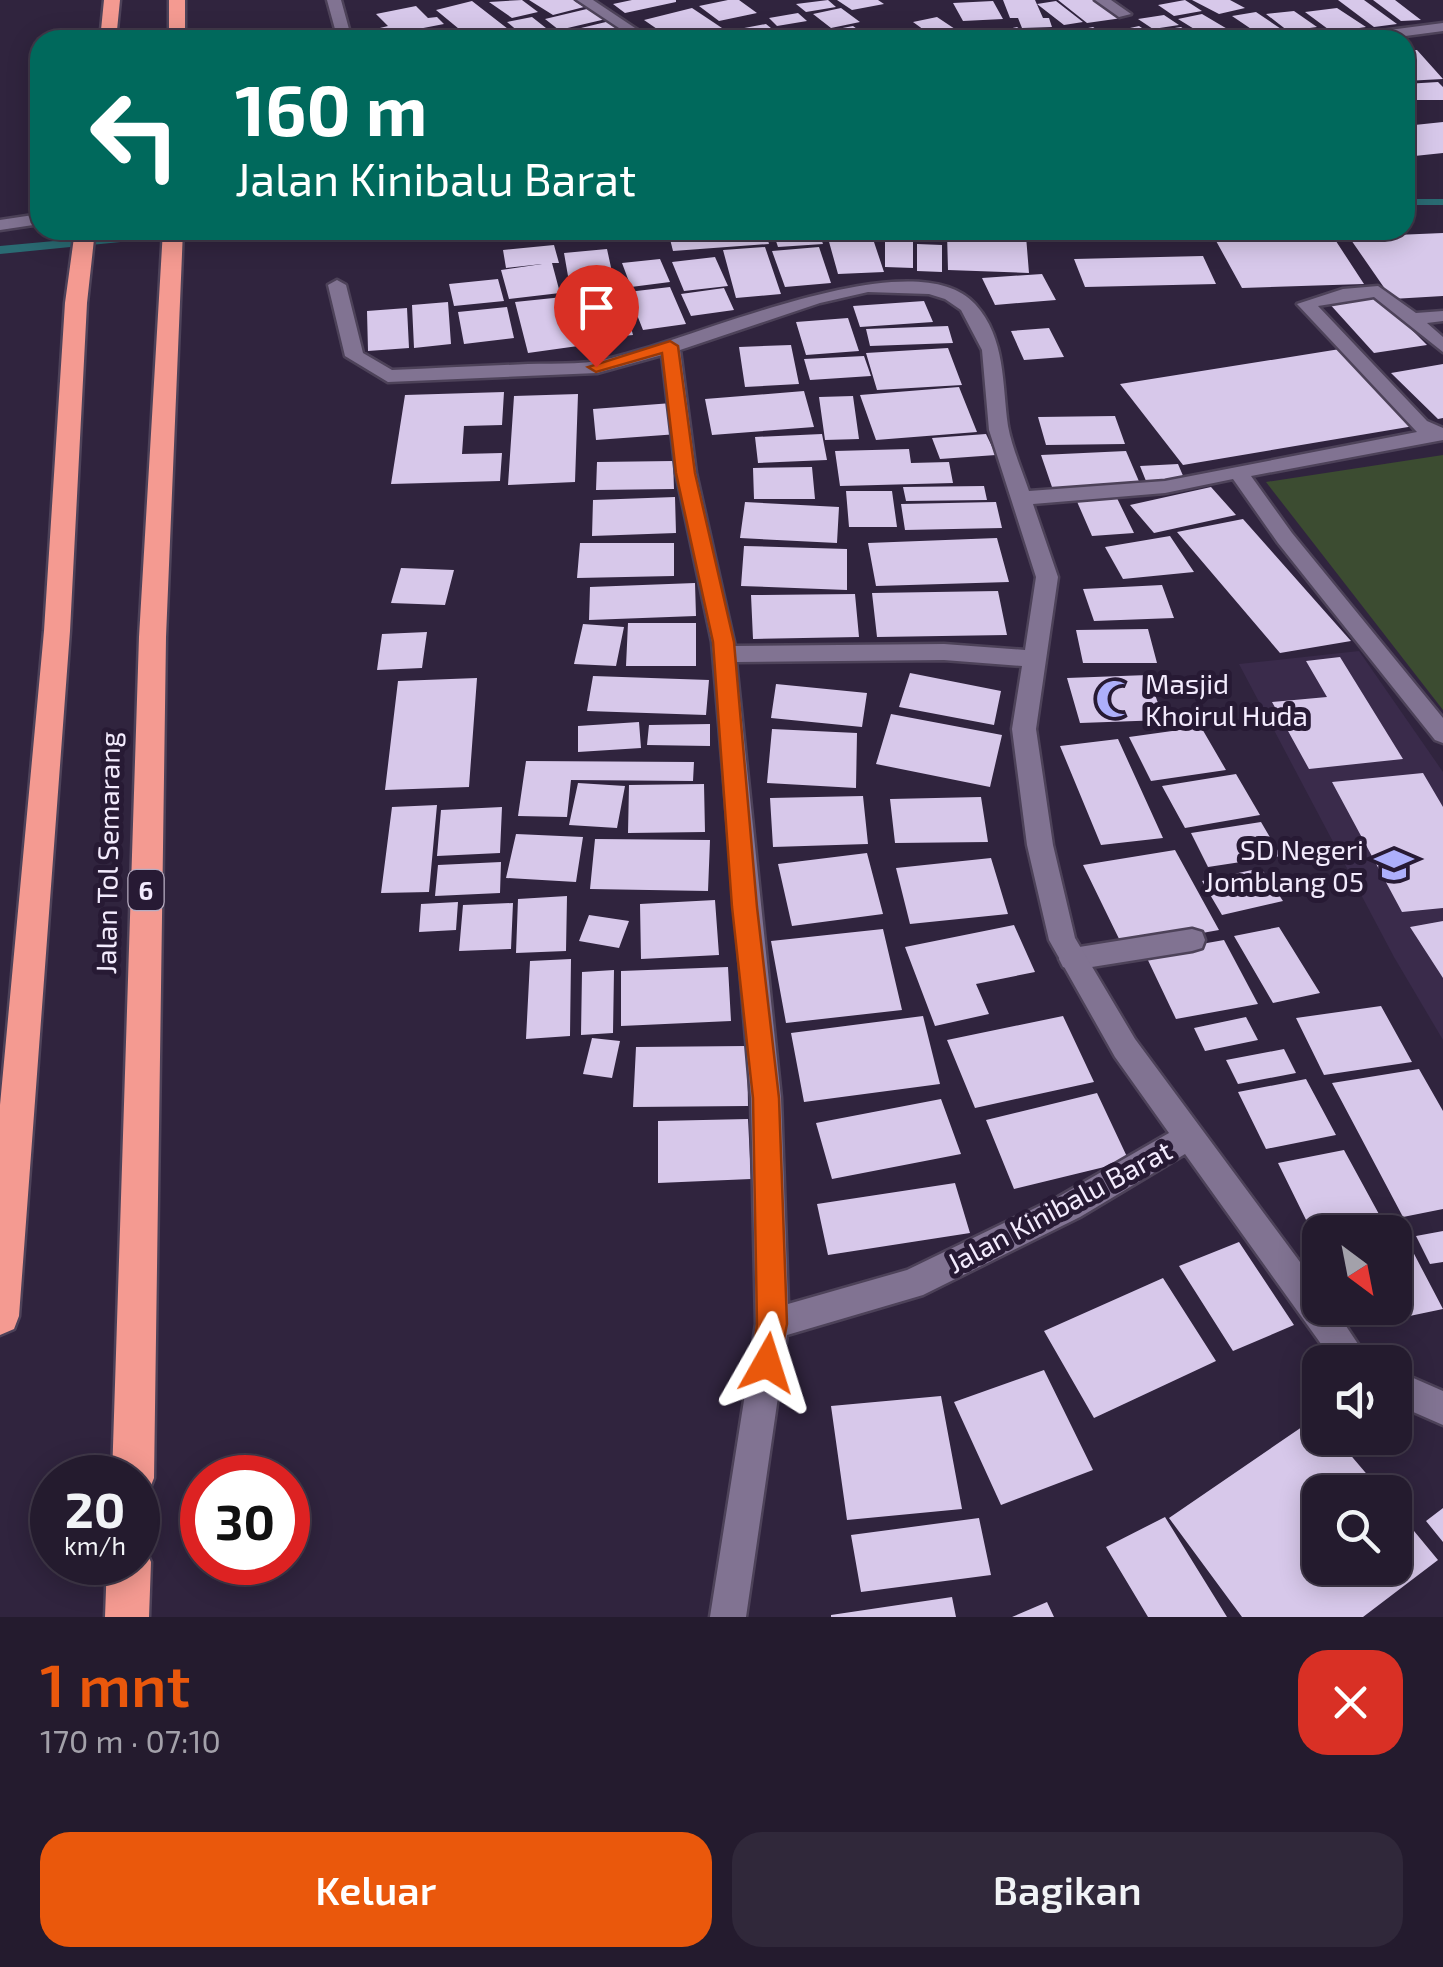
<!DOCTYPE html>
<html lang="id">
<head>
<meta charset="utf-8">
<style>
  :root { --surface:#241b2e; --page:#30283a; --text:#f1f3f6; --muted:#a3a1aa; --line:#41394a; --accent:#ea580c }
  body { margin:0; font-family:"Exo 2",sans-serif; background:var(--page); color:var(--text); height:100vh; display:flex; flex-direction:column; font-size:38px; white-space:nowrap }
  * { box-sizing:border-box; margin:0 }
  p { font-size:32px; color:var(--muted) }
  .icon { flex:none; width:55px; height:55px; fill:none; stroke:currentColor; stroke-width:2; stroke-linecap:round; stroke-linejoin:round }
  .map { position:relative; height:1617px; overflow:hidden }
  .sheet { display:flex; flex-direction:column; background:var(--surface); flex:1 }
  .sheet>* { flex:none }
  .guide { position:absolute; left:30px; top:30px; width:1385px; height:210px; border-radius:30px; box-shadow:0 5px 25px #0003,0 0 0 2px var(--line); background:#00695c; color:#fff; overflow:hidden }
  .needle { width:65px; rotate:148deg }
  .controls { position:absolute; left:1302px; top:1215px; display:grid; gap:20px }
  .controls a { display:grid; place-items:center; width:110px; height:110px; border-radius:20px; background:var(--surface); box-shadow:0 5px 25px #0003,0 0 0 2px var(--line); font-size:50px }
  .speed { position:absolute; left:30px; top:1455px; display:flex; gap:20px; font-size:50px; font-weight:700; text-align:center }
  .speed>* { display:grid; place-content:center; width:130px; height:130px; border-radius:50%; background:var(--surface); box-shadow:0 5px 25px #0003,0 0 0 2px var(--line); line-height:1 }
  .speed small { font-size:25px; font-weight:400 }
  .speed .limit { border:15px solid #d22; background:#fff; color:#111 }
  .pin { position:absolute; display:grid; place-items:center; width:85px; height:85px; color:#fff; margin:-102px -42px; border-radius:50% 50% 50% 0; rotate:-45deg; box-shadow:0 0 10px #0007 }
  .pin .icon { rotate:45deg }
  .me { position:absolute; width:110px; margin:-55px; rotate:6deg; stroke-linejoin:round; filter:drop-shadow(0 0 8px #0008) }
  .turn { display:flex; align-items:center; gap:35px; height:210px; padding:0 40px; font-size:45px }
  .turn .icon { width:130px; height:130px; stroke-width:2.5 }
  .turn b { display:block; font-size:70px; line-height:85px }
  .round { display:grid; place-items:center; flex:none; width:105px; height:105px; border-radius:30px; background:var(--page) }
  .headline { display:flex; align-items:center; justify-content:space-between; height:170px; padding:0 40px }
  h1 { font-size:60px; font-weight:600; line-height:75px; color:var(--accent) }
  .button { display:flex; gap:20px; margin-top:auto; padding:20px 40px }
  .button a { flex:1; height:115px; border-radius:30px; background:var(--accent); color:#fff; font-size:40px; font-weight:600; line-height:115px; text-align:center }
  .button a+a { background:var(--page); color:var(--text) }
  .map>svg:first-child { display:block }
  .built { fill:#3a2b4b }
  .green { fill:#3c4c31 }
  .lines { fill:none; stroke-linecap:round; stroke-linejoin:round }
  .stream { fill:#2a6b73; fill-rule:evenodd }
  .building { fill:#d7c8ea }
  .service-casing { stroke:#4d4259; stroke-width:5 }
  .minor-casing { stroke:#4d4259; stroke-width:5 }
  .motorway-casing { stroke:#4d4259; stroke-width:5 }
  .service { fill:#817392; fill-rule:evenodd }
  .minor { fill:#817392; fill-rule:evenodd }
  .motorway { fill:#f49a91; fill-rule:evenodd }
  .route { fill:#ea580c; stroke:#983908; stroke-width:2.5 }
  .labels { text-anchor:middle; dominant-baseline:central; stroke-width:10; stroke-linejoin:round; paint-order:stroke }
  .shield { fill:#271a34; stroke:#b6acc1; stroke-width:2.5 }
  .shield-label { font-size:25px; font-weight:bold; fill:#f3ebfd }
  .poi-label { font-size:28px; fill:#f3ebfd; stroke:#271a34; text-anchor:start }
  .street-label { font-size:28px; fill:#f3ebfd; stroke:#271a34 }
</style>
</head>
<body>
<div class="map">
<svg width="1443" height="1617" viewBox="0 0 1443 1617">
  <rect width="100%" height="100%" fill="#30243e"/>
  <!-- built -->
  <path class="built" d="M1359,651l84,121v268l-49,-83 -155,-293z"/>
  <!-- green -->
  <path class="green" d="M1443,455v255l-177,-228z"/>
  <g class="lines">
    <!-- stream -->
    <path class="stream" d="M1405,199h38v6h-38z
      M174,230h43l-6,3 -211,21v-8z"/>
  </g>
  <!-- building -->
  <path class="building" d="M522,0l16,12 -26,6 -23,-16z
    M529,0h44l11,7 -31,8z
    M632,0h44v2l-51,11 -12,-9z
    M728,0h11l18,13 -38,8 -20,-15z
    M828,0l8,7 -30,5 -10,-8z
    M837,0h41l6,4 -32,6z
    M1003,0h32l8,18h6l3,9 -30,1 -4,-10h-8z
    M1058,0h41l23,18 -35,5z
    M1185,0l17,11 -28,5 -16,-11z
    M1192,0h38l15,8 -26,6z
    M1338,0h26l33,24 -23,3z
    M1373,0h22l26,20 -20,1z
    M472,1l36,28 -38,9 -34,-28z
    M993,1l10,18 -40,2 -10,-18z
    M1056,1l27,21 -19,3 -27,-21z
    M416,6l12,12 9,-1 7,7 -57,11 -7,-7 8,-2 -12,-12z
    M591,8l15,11 -47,11 -14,-11z
    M692,8l33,22 -52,10 -29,-20z
    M841,8l19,14 -29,6 -18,-14z
    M1337,8l29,19 -34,5 -27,-20z
    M1294,11l23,16 -29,4 -22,-17z
    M1256,12l34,23 -24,4 -34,-23z
    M798,13l9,8 -30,5 -8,-8z
    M1202,14l44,26h-34l-34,-21z
    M1164,15l15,10 -26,4 -15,-10z
    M532,17l19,15 -25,6 -19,-16z
    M937,17l18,12 -24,6 -18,-13z
    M610,21l24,17 -36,2 -17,-12z
    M766,24l16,13 -31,3 -12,-11z
    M853,26l19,14h-41l-9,-8z
    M1139,26l21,14h-35l-13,-8z
    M1017,27l13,9 -24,4 -11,-8z
    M1093,27l20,13h-46l-8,-6z
    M1181,27l17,12 -29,1 -13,-9z
    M574,29l15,11h-53v-1z
    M1405,50h12l26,29 -38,2z
    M1438,82l5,5v13h-38v-16z
    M1443,122v31l-38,4v-31z
    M818,230l5,14 -45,3 -5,-15z
    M870,230l14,42 -46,2 -12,-43z
    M766,233l3,11 -96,7 -3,-12z
    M947,233l79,3 3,37 -81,-3z
    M1443,233v63l-51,3 -43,-62z
    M1332,235l32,49 -122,4 -27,-49z
    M885,238l28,2v28l-28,-1z
    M917,244l25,1v27l-25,-1z
    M554,245l5,18h-7l8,30 -51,6 -8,-29 41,-6 -36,4 -3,-18z
    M765,247l16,47 -45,4 -13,-48z
    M819,247l12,36 -46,4 -13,-36z
    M607,249l5,23 -44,4 -4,-23z
    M1203,256l13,28 -131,3 -11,-28z
    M715,257l13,29 -44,5 -12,-29z
    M660,259l10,23 -39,5 -9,-24z
    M1042,274l14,26 -61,5 -13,-27z
    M620,276l5,23 -39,3 -4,-23z
    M498,279l6,22 -50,5 -5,-22z
    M670,287l16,37 -43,6 -15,-38z
    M724,288l10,22 -43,6 -10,-22z
    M1377,295l50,50 -53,8 -47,-52z
    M563,297l15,49 -50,7 -13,-51z
    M924,301l9,21 -73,5 -7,-21z
    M448,302l3,42 -37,4 -2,-43z
    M624,302l9,33 -43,4 -8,-33z
    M507,307l7,31 -50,6 -6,-32z
    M407,308l2,40 -41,3 -1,-40z
    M848,318l11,33 -53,4 -10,-33z
    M948,326l5,17 -83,3 -4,-17z
    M1049,328l15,29 -40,3 -13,-29z
    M791,345l8,39 -54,3 -6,-40z
    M948,348l14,37 -85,5 -11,-37z
    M1340,349l74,77 -231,39 -63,-81z
    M864,356l7,20 -61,4 -6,-21z
    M1443,364v54l-5,1 -47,-46z
    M959,387l18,45 -101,8 -16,-45z
    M804,391l10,36 -102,8 -7,-36z
    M504,392l-2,33 -38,1 -2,28 40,-1 -2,28 -109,3 14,-89z
    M578,394l-3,88 -67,3 6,-89z
    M853,396l6,43 -34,1 -6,-43z
    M672,403l6,31 -82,6 -3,-31z
    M1115,416l10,28 -79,1 -8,-28z
    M822,434l5,26 -69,3 -3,-26z
    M986,434l10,21 -56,4 -8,-21z
    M909,449l2,14 38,-1 4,21 -113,3 -5,-35z
    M1126,451l15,35 -88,4 -12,-35z
    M673,461l1,28 -78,1 1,-28z
    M1178,464l6,14 -38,3 -6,-15z
    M812,467l3,32h-61l-1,-31z
    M984,486l3,14 -81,1 -3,-14z
    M1211,487l25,28 -82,18 -24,-28z
    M846,491h46l5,36h-48z
    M1115,494l19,39 -42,3 -17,-39z
    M675,497l1,36 -84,3 1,-36z
    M745,502l94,5 -2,36 -97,-5z
    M996,502l6,26 -97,2 -4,-26z
    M1243,519l108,122 -71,12 -103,-121z
    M1170,536l24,36 -71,7 -18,-32z
    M997,538l12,44 -133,4 -8,-43z
    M580,543h94v33l-97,2z
    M744,546l103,3v41l-106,-4z
    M401,568l53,2 -9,35 -54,-2z
    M695,583l1,33 -107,4 1,-33z
    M1162,585l12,33 -80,3 -11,-32z
    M998,591l9,44 -130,2 -5,-44z
    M855,594l4,43 -106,2 -2,-44z
    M628,623h68v43h-70z
    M583,624l41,3 -8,39 -42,-2z
    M1148,629l9,34h-74l-7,-33z
    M427,632l-5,36 -45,2 5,-36z
    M1340,657l63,102 -94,10 -37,-67 55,-5 -21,-36z
    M910,673l91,18 -7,34 -95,-18z
    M1148,675l16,45 -84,3 -13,-45z
    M593,676l116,4 -3,35 -119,-4z
    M477,678l-8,109 -84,3 13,-109z
    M776,684l91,9 -5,34 -91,-9z
    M891,714l111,21 -12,52 -114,-23z
    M639,722l2,26 -63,4v-26z
    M710,724v22l-63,-1 2,-20z
    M1201,727l25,43 -75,11 -22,-44z
    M772,729l85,4 -1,55 -89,-5z
    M1118,739l45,99 -62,7 -41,-99z
    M526,761l168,1 -1,19 -122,-1 -4,37 -49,-1z
    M1423,773l20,34v101l-41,4 -70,-130z
    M1236,774l24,41 -75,13 -23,-42z
    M578,783l47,3 -8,42 -48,-3z
    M704,784l1,48 -77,1 1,-48z
    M863,796l5,48 -95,3 -3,-49z
    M981,797l7,45 -93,1 -5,-44z
    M437,805l-8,87 -48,1 11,-86z
    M502,807l-2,46 -63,3 4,-46z
    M1261,822l20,34 -73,11 -17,-34z
    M516,834l67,3 -7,45 -70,-4z
    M595,839l115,1 -2,51 -118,-2z
    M1175,850l44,80 -96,17 -40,-82z
    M867,853l16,61 -91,12 -14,-62z
    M991,858l17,56 -98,10 -14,-56z
    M501,862l-1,31 -65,3 3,-31z
    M1261,868l22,33 -61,14 -20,-34z
    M567,896l-1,55 -50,2 2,-54z
    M715,900l4,55 -78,4 -1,-55z
    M458,902l-2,28 -37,2 2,-28z
    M513,903l-2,46 -52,2 4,-46z
    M589,915l40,6 -10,27 -40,-7z
    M1443,921v57l-33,-51z
    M1014,925l21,47 -59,12 13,30 -54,12 -30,-79z
    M1279,927l41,66 -47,10 -39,-67z
    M883,929l19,81 -116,13 -15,-82z
    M1224,940l34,64 -82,15 -31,-65z
    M571,959l-1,77 -44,3 4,-78z
    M728,967l3,54 -110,5v-55z
    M614,970l-1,63 -32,2 1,-63z
    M1381,1006l31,56 -88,13 -28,-57z
    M923,1016l17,68 -136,18 -13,-69z
    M1063,1016l31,66 -119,26 -28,-68z
    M1246,1017l12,23 -53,11 -11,-23z
    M592,1038l28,3 -8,37 -29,-4z
    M747,1046l1,60 -115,1 3,-60z
    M1284,1049l12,24 -58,11 -12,-24z
    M1419,1069l24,42v98l-40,8 -71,-134z
    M1306,1079l30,56 -70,14 -28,-57z
    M1097,1093l32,68 -115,28 -28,-69z
    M941,1099l20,55 -129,25 -16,-56z
    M748,1119l3,60 -93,4v-62z
    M1344,1150l36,66 -69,14 -33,-67z
    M955,1183l15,50 -142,22 -11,-51z
    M1401,1229l42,80 -86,18 -10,-19h48v-78z
    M1443,1231v31l-13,2 -14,-28z
    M1239,1242l55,83 -61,26 -54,-85z
    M1163,1278l53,83 -122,57 -50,-87z
    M1044,1370l49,100 -92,35 -47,-103z
    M941,1396l21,113 -115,11 -16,-114z
    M1318,1416l2,22h16l46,54h-62v76h75v-60l43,52 -75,57h-121l-73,-99z
    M1443,1508v34l-17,-21z
    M1165,1517l62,100h-79l-42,-70z
    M979,1518l12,57 -130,17 -10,-57z
    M952,1597l4,20h-125v-2z
    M1047,1602l7,15h-42z"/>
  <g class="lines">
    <!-- service casing -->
    <g class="service-casing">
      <path id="service" d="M1192,929l10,3 3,8 -3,8 -10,3 -119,19 -10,-3 -4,-8 4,-8 10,-3z"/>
    </g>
    <!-- minor casing -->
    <g class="minor-casing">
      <path id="minor" d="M327,0h14l11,40h-14z
        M577,0h16l60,40h-16z
        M1095,0h16l20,14 -12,3z
        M1443,23v8l-68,9h-39l7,-4z
        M40,214v10l-40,6v-10z
        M337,280l9,5 17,68 29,17c45,-2 91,-4 136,-6 23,-1 47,1 69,-3 81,-13 315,-127 378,-57 31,34 27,80 33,122 4,22 14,44 21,65l136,-10 252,-49 -120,-128 46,-15 35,-3 38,27 27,-2v10l-16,2 16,14v15l-69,-55 -56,9 109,115 16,7v12l-192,36 41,57 151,185v25l-8,-3 -157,-197 -45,-64 -68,14 -132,11 25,73 -22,152 17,116 22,93 60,101 185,250v19h14l36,54h-36l-149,-208 -105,63 -157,78 -136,40 -41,282h-36l46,-293 -5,-226 -39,-456 -36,-169 -14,-118 -65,18 -209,9 -43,-26 -17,-71zM868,292l61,2 16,5 16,11 21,40 7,80 47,147 -11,73 -81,-6 -209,2 -39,-173 -16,-123 140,-47zM944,660l78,6 -10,63 15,116 22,95 66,117 54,76 -111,64 -151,73 -119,34 -7,-206 -45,-436z
        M1395,1370l48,21v34l-48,-21z"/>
    </g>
    <!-- motorway casing -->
    <g class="motorway-casing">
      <path id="motorway" d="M104,0h16l-4,40h-16z
        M169,0h16v40h-16z
        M75,230h20l-8,73 -17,328 -51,685 -5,13 -14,6v-230l44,-474 21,-328z
        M163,230h20l-17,407 -12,841 -6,15 -10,4v-19h-26l27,-841z
        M138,1544l6,3 7,15 -2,55h-44l2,-55h31z"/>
    </g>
    <!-- service -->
    <use href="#service" class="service"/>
    <!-- minor -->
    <use href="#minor" class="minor"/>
    <!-- motorway -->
    <use href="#motorway" class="motorway"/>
  </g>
  <!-- route -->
  <path class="route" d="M670,341l8,5 17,127 39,169 23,265 22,191 8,226 -10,50 -10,4 -11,-4 -4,-11 5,-39 -4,-226 -21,-191 -19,-265 -37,-169 -14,-120 -66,19 -8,-5z"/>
  <!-- icons -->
  <defs>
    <g id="mosque-bare" transform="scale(3)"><path d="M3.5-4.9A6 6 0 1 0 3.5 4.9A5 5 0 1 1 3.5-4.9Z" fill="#adaffb" stroke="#271a34" stroke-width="2.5" paint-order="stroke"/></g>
    <g id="school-bare" transform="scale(3)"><path d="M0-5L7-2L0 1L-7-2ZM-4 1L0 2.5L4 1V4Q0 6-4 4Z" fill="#adaffb" stroke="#271a34" stroke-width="2.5" paint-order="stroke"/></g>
  </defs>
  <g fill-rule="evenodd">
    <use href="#mosque-bare" x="1115" y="699"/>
    <use href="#school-bare" x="1394" y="865"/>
  </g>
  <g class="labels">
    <!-- shield labels -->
    <rect class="shield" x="128.5" y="870" width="35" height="40" rx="8"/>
    <g class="shield-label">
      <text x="146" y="890">6</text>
    </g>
    <!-- poi labels -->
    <g class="poi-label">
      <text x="1145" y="683">Masjid<tspan x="1145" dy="32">Khoirul Huda</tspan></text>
      <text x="1364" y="849" text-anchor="end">SD Negeri<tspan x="1364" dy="32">Jomblang 05</tspan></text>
    </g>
    <!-- street labels -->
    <g class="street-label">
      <text transform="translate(107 853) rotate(-89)">Jalan Tol Semarang</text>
      <text transform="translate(1059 1206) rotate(-28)">Jalan Kinibalu Barat</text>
    </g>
  </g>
</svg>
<div class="controls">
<a><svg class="needle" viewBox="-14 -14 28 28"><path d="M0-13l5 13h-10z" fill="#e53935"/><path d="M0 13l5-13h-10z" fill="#a3a1aa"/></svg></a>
<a><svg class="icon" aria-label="sound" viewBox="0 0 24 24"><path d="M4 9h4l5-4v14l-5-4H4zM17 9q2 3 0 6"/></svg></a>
<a><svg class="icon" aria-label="search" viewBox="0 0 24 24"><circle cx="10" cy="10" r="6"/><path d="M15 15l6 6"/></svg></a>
</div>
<div class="speed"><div>20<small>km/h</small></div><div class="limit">30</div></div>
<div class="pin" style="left:596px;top:367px;background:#d93025"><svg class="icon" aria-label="arrive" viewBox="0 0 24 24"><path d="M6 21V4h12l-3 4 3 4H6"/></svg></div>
<svg class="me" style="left:767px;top:1363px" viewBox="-20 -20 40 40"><path d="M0-17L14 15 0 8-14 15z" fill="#ea580c" stroke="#fff" stroke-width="4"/></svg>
<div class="guide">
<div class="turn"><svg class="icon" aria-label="left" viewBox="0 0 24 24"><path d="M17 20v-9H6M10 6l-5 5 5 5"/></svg><div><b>160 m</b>Jalan Kinibalu Barat</div></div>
</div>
</div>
<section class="sheet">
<div class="headline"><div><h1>1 mnt</h1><p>170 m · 07:10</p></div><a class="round" style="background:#d93025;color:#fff"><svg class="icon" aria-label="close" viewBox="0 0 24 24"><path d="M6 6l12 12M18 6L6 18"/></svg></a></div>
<div class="button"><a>Keluar</a><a>Bagikan</a></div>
</section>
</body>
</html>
